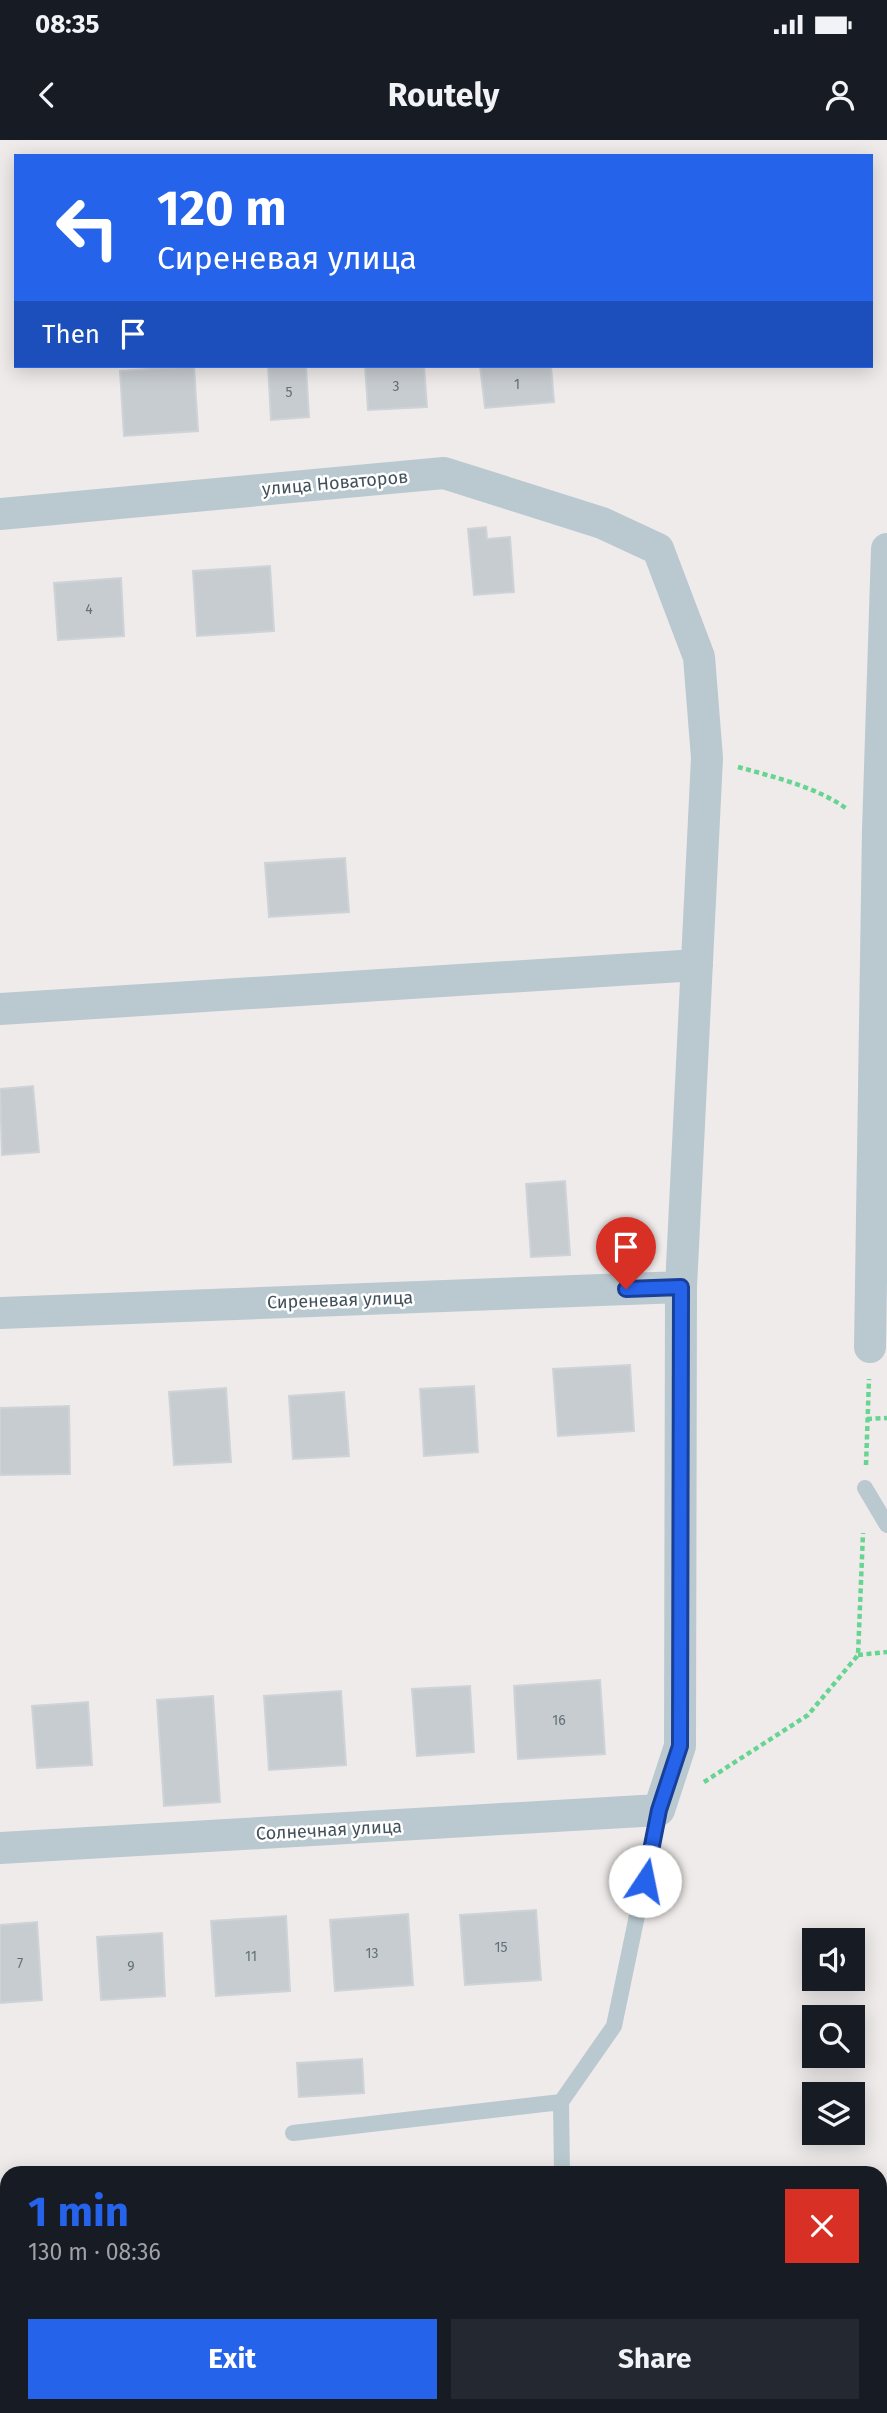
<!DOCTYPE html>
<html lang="en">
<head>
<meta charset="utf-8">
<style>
  :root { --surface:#171b24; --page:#242831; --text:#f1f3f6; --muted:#9ea1a6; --accent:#2563eb }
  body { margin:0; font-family:"Fira Sans",sans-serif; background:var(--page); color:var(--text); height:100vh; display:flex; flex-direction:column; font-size:26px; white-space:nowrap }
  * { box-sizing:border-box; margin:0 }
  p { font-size:23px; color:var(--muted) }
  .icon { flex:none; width:38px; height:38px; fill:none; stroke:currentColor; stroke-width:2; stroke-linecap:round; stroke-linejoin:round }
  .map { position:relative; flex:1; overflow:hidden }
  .panel { position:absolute; left:0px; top:2026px; width:887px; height:247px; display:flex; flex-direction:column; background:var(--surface); border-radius:21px 21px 0 0; box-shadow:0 4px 18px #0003 }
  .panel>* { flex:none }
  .guide { position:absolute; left:14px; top:14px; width:859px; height:214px; border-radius:0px; box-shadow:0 4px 18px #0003; background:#2563eb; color:#fff; overflow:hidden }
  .controls { position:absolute; left:802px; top:1788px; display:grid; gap:14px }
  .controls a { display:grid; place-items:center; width:63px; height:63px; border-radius:0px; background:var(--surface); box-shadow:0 4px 18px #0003; font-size:35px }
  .pin { position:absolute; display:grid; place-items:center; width:60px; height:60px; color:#fff; margin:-72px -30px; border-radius:50% 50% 50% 0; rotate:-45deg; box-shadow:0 0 7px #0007 }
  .pin .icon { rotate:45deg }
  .me { position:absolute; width:77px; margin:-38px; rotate:11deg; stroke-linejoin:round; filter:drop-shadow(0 0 5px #0008) }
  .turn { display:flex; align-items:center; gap:24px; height:147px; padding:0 28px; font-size:32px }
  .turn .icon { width:91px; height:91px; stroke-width:2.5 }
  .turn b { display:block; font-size:49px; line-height:60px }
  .then { display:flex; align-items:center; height:66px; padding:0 28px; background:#0003; gap:14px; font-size:26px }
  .round { display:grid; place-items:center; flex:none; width:74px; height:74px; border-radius:0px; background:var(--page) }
  .overview { display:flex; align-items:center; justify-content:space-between; height:119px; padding:0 28px }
  h1 { font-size:42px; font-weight:700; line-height:52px; color:var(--accent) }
  .cta { display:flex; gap:14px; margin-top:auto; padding:14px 28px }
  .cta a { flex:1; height:80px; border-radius:0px; background:var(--accent); color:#fff; font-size:28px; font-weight:700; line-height:80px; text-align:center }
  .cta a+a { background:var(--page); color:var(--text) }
  .status { display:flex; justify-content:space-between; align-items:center; height:49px; padding:0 35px; background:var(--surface); direction:ltr }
  .status svg { height:19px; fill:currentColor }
  header { display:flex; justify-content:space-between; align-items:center; height:91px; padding:0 28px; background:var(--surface); font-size:32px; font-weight:700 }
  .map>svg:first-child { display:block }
  .building { fill:#c7ccd1; stroke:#ced3d8; stroke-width:2 }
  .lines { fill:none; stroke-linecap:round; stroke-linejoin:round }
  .path { stroke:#67d591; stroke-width:4.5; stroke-dasharray:5 3.5; stroke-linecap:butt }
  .service { stroke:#bac9d0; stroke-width:16 }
  .minor { stroke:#bac9d0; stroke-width:32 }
  .route-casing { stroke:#184099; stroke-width:18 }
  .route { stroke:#2563eb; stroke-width:12 }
  .labels { text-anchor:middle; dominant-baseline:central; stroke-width:5; stroke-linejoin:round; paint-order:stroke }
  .number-label { font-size:14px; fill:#637078 }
  .street-label { font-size:18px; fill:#42525b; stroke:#fff }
</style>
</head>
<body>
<div class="status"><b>08:35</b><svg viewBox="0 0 49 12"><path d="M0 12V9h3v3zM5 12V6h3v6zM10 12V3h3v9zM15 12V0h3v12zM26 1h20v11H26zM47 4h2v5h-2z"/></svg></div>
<header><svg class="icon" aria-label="back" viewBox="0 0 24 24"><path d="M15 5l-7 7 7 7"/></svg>Routely<svg class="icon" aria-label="person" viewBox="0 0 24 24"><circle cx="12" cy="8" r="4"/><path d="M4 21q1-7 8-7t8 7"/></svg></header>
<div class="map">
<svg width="887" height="2273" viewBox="0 0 887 2273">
  <rect width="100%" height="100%" fill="#efebeb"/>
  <!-- building -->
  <path class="building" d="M194,226l4,65 -74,5 -4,-65z
    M268,226h38l3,51 -38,3z
    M365,226h59l3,41 -59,3z
    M480,226h71l3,36 -69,6z
    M486,387l1,12 23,-2 4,55 -40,3 -6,-66z
    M270,426l4,65 -77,5 -4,-65z
    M121,438l3,58 -66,4 -4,-57z
    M345,718l4,54 -80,5 -4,-54z
    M33,946l6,66 -37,3 -2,-66z
    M565,1041l5,74 -39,2 -5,-73z
    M630,1225l4,66 -76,5 -5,-67z
    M474,1246l4,66 -54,4 -4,-67z
    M226,1248l5,74 -57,3 -5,-73z
    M344,1252l5,64 -56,3 -4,-63z
    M69,1266l1,68 -70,1v-67z
    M600,1540l5,74 -87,5 -4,-73z
    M470,1546l4,66 -57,4 -5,-67z
    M341,1551l5,74 -77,5 -5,-74z
    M213,1556l7,106 -56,4 -7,-106z
    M88,1562l4,63 -55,3 -5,-62z
    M536,1770l5,70 -76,5 -5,-70z
    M408,1774l5,71 -78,6 -5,-71z
    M286,1776l4,75 -74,5 -5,-75z
    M37,1782l5,78 -42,3v-78z
    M162,1793l3,63 -64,4 -4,-63z
    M362,1919l2,34 -65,4 -2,-34z"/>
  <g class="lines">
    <!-- path -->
    <path class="path" d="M738,627c36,10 79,20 109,42
      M867,1279l20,-1
      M866,1325l3,-86
      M858,1515l29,-3
      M704,1642l104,-67 50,-60 5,-122"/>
    <!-- service -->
    <path class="service" d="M865,1348l22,37
      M293,1993l268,-31
      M562,2034l-1,-72 53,-76 45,-216
      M566,2266v7"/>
    <!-- minor -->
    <path class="minor" d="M0,374l444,-41 158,50 56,26 41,108 8,101 -26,529 -1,459 -21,64 -659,38
      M0,869l697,-44
      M0,1173l681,-26
      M870,1207l8,-517 9,-281"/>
  </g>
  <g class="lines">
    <!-- route casing -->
    <g class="route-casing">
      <path id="route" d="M626,1149l55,-2 -1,459 -21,64 -14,71"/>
    </g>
    <!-- route -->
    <use href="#route" class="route"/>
  </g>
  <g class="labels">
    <!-- number labels -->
    <g class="number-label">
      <text x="517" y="244">1</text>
      <text x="396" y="246">3</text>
      <text x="289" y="252">5</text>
      <text x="89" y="469">4</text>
      <text x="559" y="1580">16</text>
      <text x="501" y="1807">15</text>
      <text x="372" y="1813">13</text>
      <text x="251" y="1816">11</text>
      <text x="20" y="1823">7</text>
      <text x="131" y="1826">9</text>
    </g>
    <!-- street labels -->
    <g class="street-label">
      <text transform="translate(335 343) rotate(-5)">улица Новаторов</text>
      <text transform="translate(340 1160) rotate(-2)">Сиреневая улица</text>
      <text transform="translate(329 1690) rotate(-3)">Солнечная улица</text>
    </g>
  </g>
</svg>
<div class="controls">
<a><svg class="icon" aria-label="sound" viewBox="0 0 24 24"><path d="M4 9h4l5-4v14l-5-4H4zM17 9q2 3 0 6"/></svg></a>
<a><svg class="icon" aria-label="search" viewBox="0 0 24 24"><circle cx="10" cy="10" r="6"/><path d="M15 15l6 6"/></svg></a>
<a><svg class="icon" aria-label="layers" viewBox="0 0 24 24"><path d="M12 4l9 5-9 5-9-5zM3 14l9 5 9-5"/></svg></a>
</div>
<div class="pin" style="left:626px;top:1149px;background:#d93025"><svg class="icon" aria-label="arrive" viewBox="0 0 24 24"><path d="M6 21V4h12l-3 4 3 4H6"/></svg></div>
<svg class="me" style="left:645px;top:1741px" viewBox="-20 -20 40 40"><circle r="19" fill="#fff"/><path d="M0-13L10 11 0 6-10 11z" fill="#2563eb"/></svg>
<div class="guide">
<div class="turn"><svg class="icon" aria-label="left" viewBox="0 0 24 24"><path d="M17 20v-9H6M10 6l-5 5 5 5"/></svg><div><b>120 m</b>Сиреневая улица</div></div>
<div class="then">Then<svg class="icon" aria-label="arrive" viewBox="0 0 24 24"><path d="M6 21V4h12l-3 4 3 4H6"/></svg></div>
</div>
<section class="panel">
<div class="overview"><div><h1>1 min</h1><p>130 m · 08:36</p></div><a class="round" style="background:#d93025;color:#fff"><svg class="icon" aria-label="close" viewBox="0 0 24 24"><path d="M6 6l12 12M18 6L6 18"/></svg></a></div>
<div class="cta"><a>Exit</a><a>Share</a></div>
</section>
</div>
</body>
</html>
